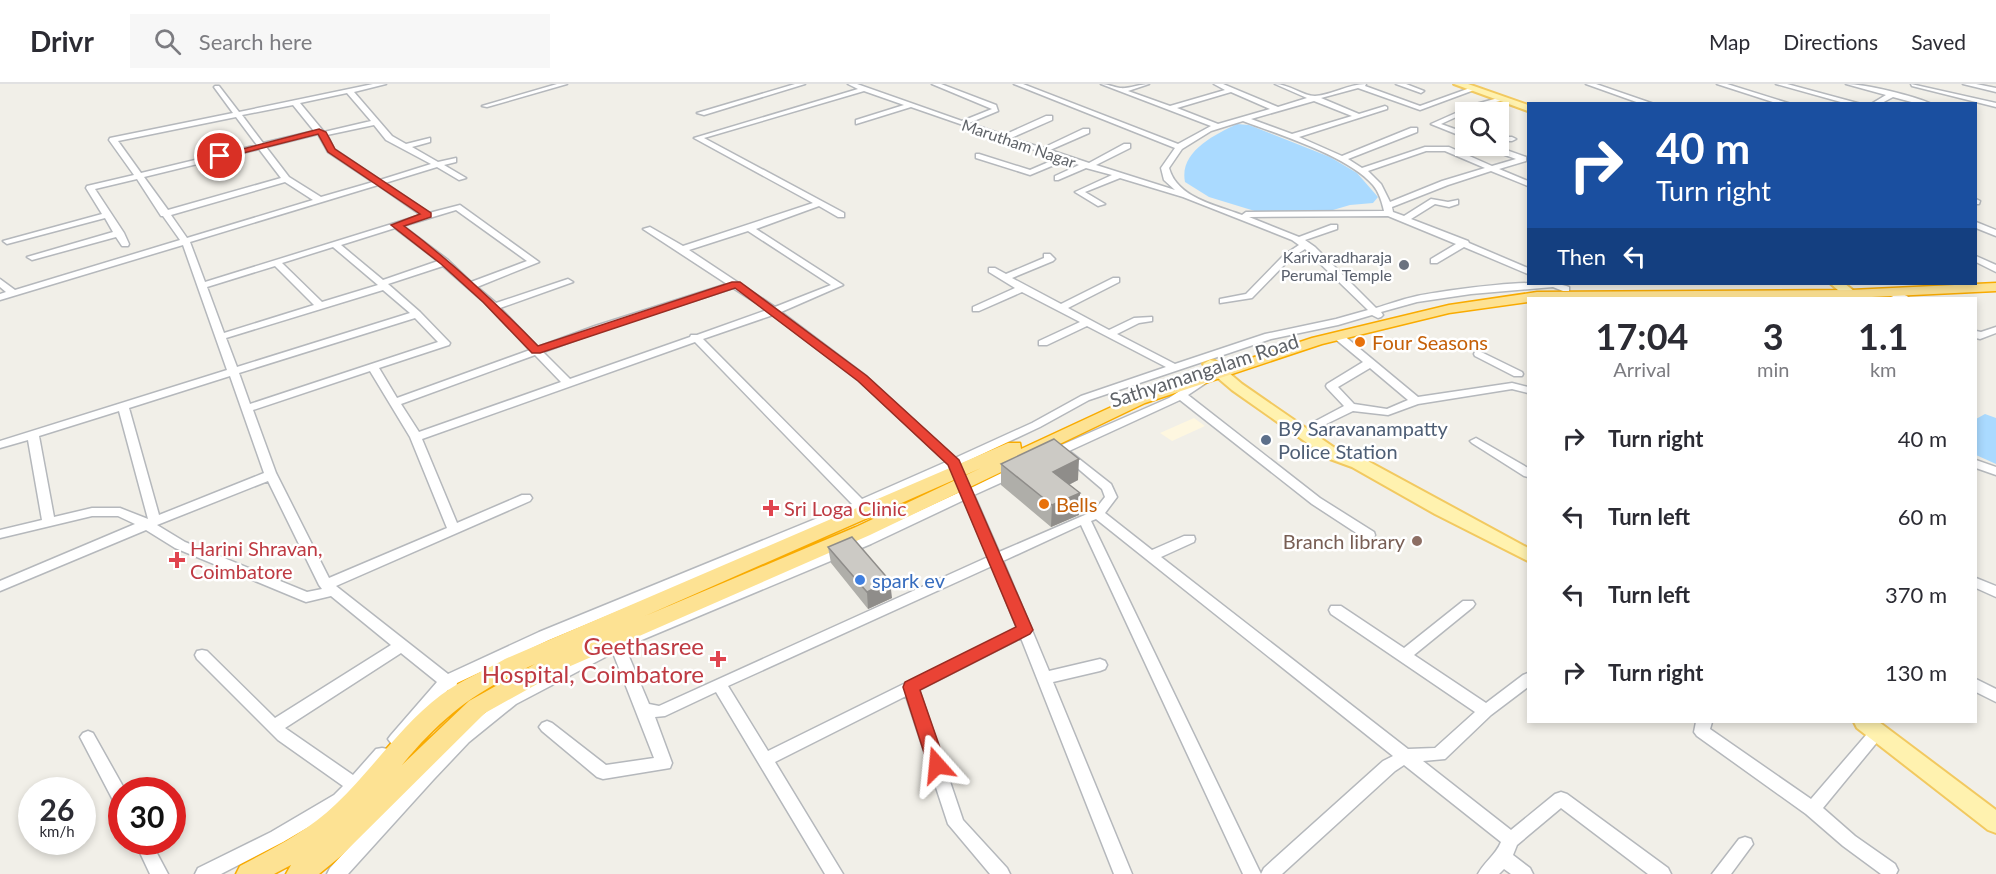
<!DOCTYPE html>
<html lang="en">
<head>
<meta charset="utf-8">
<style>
  :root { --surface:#fff; --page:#f7f7f7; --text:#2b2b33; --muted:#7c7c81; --line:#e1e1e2 }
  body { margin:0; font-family:Lato,sans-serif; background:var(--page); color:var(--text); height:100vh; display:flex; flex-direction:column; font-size:22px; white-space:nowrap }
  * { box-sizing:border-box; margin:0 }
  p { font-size:20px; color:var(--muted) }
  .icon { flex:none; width:33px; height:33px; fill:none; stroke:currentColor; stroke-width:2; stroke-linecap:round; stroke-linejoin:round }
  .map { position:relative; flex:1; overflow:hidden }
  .panel { position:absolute; left:1527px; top:213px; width:450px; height:426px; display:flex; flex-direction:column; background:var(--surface); border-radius:0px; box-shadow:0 3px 9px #0003 }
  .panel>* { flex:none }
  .banner { position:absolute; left:1527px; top:18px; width:450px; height:183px; border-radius:0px; box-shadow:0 3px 9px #0003; background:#1a4fa0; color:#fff; overflow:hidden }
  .fabs { position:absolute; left:1455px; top:18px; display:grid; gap:12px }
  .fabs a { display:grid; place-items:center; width:54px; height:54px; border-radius:0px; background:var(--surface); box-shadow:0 3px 9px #0003; font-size:30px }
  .speed { position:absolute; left:18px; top:693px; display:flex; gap:12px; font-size:30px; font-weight:700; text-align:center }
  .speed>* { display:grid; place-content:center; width:78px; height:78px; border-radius:50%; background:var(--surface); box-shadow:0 3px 9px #0003; line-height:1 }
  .speed small { font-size:15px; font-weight:400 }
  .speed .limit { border:9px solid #d22; background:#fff; color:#111 }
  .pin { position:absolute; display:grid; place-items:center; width:51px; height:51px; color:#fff; margin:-26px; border:3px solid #fff; border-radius:50%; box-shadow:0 2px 6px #0007 }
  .me { position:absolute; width:66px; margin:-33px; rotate:342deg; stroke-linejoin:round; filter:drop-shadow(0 0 4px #0008) }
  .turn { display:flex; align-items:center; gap:21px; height:126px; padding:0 30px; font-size:27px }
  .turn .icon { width:78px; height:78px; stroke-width:2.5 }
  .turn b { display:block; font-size:42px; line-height:51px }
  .then { display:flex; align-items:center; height:57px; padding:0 30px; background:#0003; gap:12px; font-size:22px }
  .eta { display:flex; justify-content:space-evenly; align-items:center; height:102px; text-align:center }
  .eta b { font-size:36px; font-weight:700; line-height:42px }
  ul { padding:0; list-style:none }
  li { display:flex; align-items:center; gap:18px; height:78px; padding:0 30px }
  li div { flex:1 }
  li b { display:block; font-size:22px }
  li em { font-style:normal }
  header { display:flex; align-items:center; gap:36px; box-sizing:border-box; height:84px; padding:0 30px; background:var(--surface); border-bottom:2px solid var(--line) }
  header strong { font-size:28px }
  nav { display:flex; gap:33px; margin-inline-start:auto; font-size:21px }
  .search { width:420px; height:54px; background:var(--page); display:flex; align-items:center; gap:15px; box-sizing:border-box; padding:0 21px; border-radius:0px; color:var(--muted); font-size:22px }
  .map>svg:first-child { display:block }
  .commercial { fill:#fef7e0 }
  .water { fill:#aadaff }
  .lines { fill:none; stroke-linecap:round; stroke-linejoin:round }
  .minor-casing { stroke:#b5b8bc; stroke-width:3 }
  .major-casing { stroke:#f2c960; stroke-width:4 }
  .highway-casing { stroke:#f9ab00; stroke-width:3 }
  .minor { fill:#fff; fill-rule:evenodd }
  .major { fill:#fff2af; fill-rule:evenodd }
  .highway { fill:#fde293; fill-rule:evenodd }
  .wall { fill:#afaea9 }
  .shaded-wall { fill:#8f8d8a }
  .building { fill:#cccac5; stroke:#8f8d8a; stroke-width:1.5 }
  .route { fill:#ea4335; stroke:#982c22; stroke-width:1.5 }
  .worship-dot { fill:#6b7280; stroke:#fff; stroke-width:2 }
  .food-dot { fill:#e8710a; stroke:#fff; stroke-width:2 }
  .service-dot { fill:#5c6f8a; stroke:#fff; stroke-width:2 }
  .health-dot { fill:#e0444e; stroke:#fff; stroke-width:2 }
  .education-dot { fill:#8d6e63; stroke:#fff; stroke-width:2 }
  .shop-dot { fill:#3f7fe0; stroke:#fff; stroke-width:2 }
  .labels { text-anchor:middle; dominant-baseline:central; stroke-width:5; stroke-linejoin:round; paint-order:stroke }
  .far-street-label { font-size:16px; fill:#5f6368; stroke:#fff }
  .far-worship-label { font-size:16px; fill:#5b616d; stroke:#fff; text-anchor:end }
  .food-label { font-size:20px; fill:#c56008; stroke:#fff; text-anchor:start }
  .street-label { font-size:20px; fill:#5f6368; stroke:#fff }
  .service-label { font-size:20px; fill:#4e5e75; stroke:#fff; text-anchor:start }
  .health-label { font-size:20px; fill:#be3a42; stroke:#fff; text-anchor:start }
  .education-label { font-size:20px; fill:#785e54; stroke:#fff; text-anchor:end }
  .shop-label { font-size:20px; fill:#366cbe; stroke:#fff; text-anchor:start }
  .near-health-label { font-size:24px; fill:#be3a42; stroke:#fff; text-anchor:end }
</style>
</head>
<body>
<header>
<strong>Drivr</strong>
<div class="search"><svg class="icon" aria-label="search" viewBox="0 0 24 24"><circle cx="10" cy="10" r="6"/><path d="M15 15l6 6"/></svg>Search here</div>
<nav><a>Map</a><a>Directions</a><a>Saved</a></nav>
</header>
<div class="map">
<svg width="1996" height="790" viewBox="0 0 1996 790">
  <rect width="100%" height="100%" fill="#f1efe8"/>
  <!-- commercial -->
  <path class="commercial" d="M1194,334l11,8 -33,15 -12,-8z"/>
  <!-- water -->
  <path class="water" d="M1237,40l12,1 81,32 27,16 21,24 -5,6 -23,2 -17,5 -75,2 -49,-15 -24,-15c-6,-30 29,-47 52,-58z
    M1985,330l11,4v46l-20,-9v-36z"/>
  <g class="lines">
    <!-- minor casing -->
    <g class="minor-casing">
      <path id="minor" d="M373,0h13l-32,8 38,44 14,8 24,-6v4l-18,5 26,15 18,-4v4l-12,3 22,13 -7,2 -22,-13 -52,16 44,30 31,-8 79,57 -62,25 19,16 72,-24 5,3 -73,26 38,39 57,-21 132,-42 -84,-55 7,-2 33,19 130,-43 -119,-65 164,-49 -10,-5h9l105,37 30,-12 -60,-25h9l55,21 2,6 -29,12 35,12 42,-19h6v4l-41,18 32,10 40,-19h6v4l-39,17 39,13 35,-19h6v4l-34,17 79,25 -11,-10 -3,-12 14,-20 -161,-64h9l155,60 33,-18 -110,-42c7,0 12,3 19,4 9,1 20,-4 29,-4l-21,7 42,15 55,-16 -11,-6h9l55,23 29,-9 -32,-14c14,0 28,12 40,12 17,-1 33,-12 51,-12l-1,2 55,20 50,-18h4v2l-54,20 -62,-22 -37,10 38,16 26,-8 2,1v2l-88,28 43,19 69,-28h6v4l-69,27 14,9 63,-21h24l43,19 24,-7 -30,-11v-2h9l31,11v4l-27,8 29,12v5l-37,-15 -43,14 -56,22 1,5 11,4 27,-17 17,3 10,-2v4l-9,3 -14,-3 -24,15 57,22 1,2 59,25v6l-64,-27 -27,16h-6v-4l25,-15 -68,-28 -139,1 50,20 32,-12h6v4l-32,11 10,7 61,61c13,-4 27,-9 41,-12 30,-6 128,-20 152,-9v4h-6l-10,-4 -82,7 -54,8 -36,10 2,3 -2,2 -3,1 -6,-3 -34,10 -67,14 -182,61 -49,27 -79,37 10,24 39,-19 4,-1 6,4 -2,3 -44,20 25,57 95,-41 11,-14 -3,-8 -41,-35 -9,4 -4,-1 -2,-3 2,-3 121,-53 32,-21h8l1,2 -1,2 -21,14 132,103 54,34 1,3 -1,3h-10l-52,-34 -132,-104 -111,51 42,33 6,13 -12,16 47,37 32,-14h10l1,3 -1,3 -33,15 247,192 27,-1 40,-36 -144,-98 -2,-4 2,-4h10l63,42 59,-47h10l2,3 -2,3 -59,48 72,48 37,-28 5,-2v14l-37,28 -46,44 -22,2 88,69 44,-36 6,-2 6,2 101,74 3,6h-23l-87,-66 -44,37 -4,10 17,13 3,6h-22l-7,-5 -5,5h-21c6,-12 17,-18 23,-32l-97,-77 -9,6 -113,103h-21l3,-6 119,-107 10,-5 -297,-237 -5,2 170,353h-18l-162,-349 -78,36 46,110 51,-12 5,2 2,4 -2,4 -5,2 -47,11 79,192h-18l-93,-236 -102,52 44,130 44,48 3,6h-20l-42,-50 -42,-128 -131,66 68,112h-18l-109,-182 -51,24 -10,1 17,46 -2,5 -67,11 -6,-2 -55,-46 -3,-4 3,-4 5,-2 5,2 54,42 48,-7 -41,-105 -97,51 -47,38 -35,37 -86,95h-21l3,-6 92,-99 37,-35 47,-38 106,-55 249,-103 99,-46 -9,-23 -87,39 -315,132 -92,43 -1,6 -8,1 -47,53 -5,2 -5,-2 -3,-4 3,-4 46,-53 -36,-29 -116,75 68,47 23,-26 6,-1 6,1 2,5 -2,5 -42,46 -63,37 -62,32h-26l3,-6 73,-36 63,-37 9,-9 -65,-46 -81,-81 -2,-4 2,-4 5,-1 5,1 68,67 116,-73 -60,-49 -25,6 -5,-2 -126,-52 -29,-18 -146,61v-10l135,-57 -17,-8h-26l-92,22v-8l42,-10 -14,-80 -28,8v-7l227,-71 -44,-125 -183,55v-6l6,-2 -6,-5v-8l15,11 165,-50 -17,-24h-2l-24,-37 -42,10 29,44 5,11 -1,2h-6l-6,-9 -84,23 -5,-3 86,-25 -8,-14 -98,26 -4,-3 99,-27 -16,-26 1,-2 47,-11 -25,-35 1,-2 123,-25 -19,-26 1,-1h4l20,26zM864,7l40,14 -48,15v4l55,-17 147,51 -28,12 -51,-16h-3v4l54,17 36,-15 13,5 -24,11v4h3l28,-12 26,7 -37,17 23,14 7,-2 -20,-12 35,-14 63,19 109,43 7,5 -15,10 -38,39 -26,5v4l32,-5 38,-39 15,-10 63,61 -32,9 -71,15 -90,30 -58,-30 22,-11 13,-2v-4l-18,1 -25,12 -41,-22 51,-26v-4h-6l-52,26 -49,-26 41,-17 2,-2 -5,-5h-6v4l-38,16 -11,-6h-6v4l26,16 -42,19v4h6l43,-19 58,30 -41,19v4h8l40,-19 79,41 -85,29 -49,27 -77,35 -89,-82 -85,-64 62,-27 -87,-56 63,-23 19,11h6v-4l-140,-75zM1231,8l39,17 -52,15 -41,-16zM347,9l24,28 -47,11 -24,-29zM1314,17l38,15 -60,18 -41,-15zM293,21l21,26 -51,12 -21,-28zM236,33l21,28 -116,28 -23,-32zM1243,37c37,14 105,35 130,64 6,7 9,17 11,26l-138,1 -4,3c-26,-10 -65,-17 -73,-47l13,-19 29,-18zM374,41l12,15 45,24 -51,16 -46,-31 -7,-14zM318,50l10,18 45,30 -52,15 -32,-20 -23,-30zM259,65l22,29 -113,32 -24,-33zM1426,67h19l40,17 -43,13 -52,21 -9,-18 -13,-13zM285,98l28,18 -126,38 -16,-23zM378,101l43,30 -216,67 -15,-40zM456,126l71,51 -56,21 -23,-22 -45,-34zM395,144l43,33 -55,19 -42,-35zM748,147l83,54 -56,22 -86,-57zM333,163l45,38 -56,17 -40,-39zM275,182l39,39 -90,28 -17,-46zM443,182l41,36 46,48 -133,48 -18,-30 70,-23 1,-2 -30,-31 -32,-28zM733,204l34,22 -70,25h-6l-1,2 -120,42 -27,-27 60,-22zM383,206l27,23 -173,54 -11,-29zM773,231l85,65 88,82 -84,37 -159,-160zM415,234l23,24 -188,62 -11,-31zM695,258l157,162 -313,128 -91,42 -112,-88 194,-85 2,-3 -2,-3h-8l-65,28 -35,-84zM535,271l26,27 -142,50 -18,-28zM370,287l40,66 37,91 -118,50 -53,-105 -23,-63zM230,292l34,97 -105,42 -30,-107zM119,327l29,108 -28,-11h-28l-38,9 -15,-81zM268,397l51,104 3,4 -15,3 -122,-50 -28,-17zM964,416l24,57 -329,149 -10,-2 -24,-57 246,-103zM992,482l25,62 -249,123 -40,-65z
        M557,0h10l-80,23 -5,-1z
        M795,0h10l-101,31 -7,-2z
        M1396,0h10l18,7 -3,2z
        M1586,0h10l58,20h-12z
        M1717,0h10l64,20h-12z
        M1776,0h11l74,20h-13z
        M1846,0c20,0 68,12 86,20h-13l-26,-7 -13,7h-9l15,-9z
        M1911,0l85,19v4l-84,-21z
        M1963,0h13l20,4v4z
        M1502,13l2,1v2l-24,6 -39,18 25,9v5l-35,-14 45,-20z
        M1498,53h14l4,2 -4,2h-14z
        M1976,115l4,2 -1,3h-3z
        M1976,138l20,8v6l-20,-8z
        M1976,172l20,9v7l-20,-10z
        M1892,206l15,6 2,2c-8,1 -16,1 -22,-5z
        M1996,243v6l-16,6 -4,-1v-7l5,1z
        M1338,249l4,1 76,63 94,-14 16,4v6l-16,-4 -94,15 -30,11 -35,-4 -35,17h-8l-2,-2 2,-2 34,-18 -17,-18 -1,-2 1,-2 36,-22 -29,-24v-4zM1370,284l38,32 -21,9 -33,-5 -16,-17z
        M1479,267l43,21 1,2 -1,2h-8l-39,-20 -1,-2 1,-2z
        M1476,354l52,30v9l-4,-1 -52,-33 -2,-2z
        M1976,376l20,7v8l-20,-7z
        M1976,494l20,8v11l-20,-9z
        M1976,595l20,10v13l-20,-10z
        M1696,638h16l-2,7 101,70 62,-72 5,-2 5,2 3,4 -3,4 -60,73 32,28 40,28 3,6 -2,4h-15l-38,-28 -37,-32 -109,-78 -3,-4z
        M88,647l5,2 32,57h-3v18l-6,-2 -36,-69 3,-4z
        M1745,753l6,2 2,5 -22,30h-19l27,-35z
        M135,758h16l17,32h-18z"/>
    </g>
    <!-- major casing -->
    <g class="major-casing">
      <path id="major" d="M1454,0h14l60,21v6z
        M1831,200h14l13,10 -2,3h-10z
        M1210,276l5,1 27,23 100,69 22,6 164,89v13l-93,-47 -83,-47 -22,-8 -98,-69 -27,-23 -2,-3z
        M1854,638h25l117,88v23l-8,-3 -131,-102z"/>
    </g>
    <!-- highway casing -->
    <g class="highway-casing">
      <path id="highway" d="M1996,199v8l-145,7h-323v4l-79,11 -127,31 -177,59 -275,132 -304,133 -81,45 -144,143 -22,18h-33l5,-9 -17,9h-38l4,-8c34,-18 68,-35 96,-62 37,-35 65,-79 105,-109 20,-15 43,-24 64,-36l503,-216h12l1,6 112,-52 179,-59 137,-33 88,-13 314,-2zM981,384l-125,59 -211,89zM535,580l-66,37 -67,64c40,-49 75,-75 133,-101z"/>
    </g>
    <!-- minor -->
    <use href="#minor" class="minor"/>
    <!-- major -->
    <use href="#major" class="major"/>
    <!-- highway -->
    <use href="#highway" class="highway"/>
  </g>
  <!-- wall -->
  <path class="wall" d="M1001,380l77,16 -9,5 11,8 -1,22 -28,12 -50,-42z
    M828,463l64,51 -24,11 -37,-46z"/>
  <!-- shaded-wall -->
  <path class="shaded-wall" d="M1079,375l-1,21 -26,13 1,-21z
    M1080,409l-1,22 -28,12 1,-22z
    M890,497l2,17 -24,11 -1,-17z"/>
  <!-- building -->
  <path class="building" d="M1054,355l25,20 -26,13 27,21 -28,12 -51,-41z
    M852,453l38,44 -23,11 -39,-45z"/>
  <!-- route -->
  <path class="route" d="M319,45l7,3 9,17 96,64v4l-27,9c48,36 91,76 134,120l194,-64h8l127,94 92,84 74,170 -3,4 -110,56 26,75 -3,5 -6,2 -6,-2 -3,-5 -25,-78 2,-5 111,-55 -68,-162 -90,-84 -123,-93 -195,65h-8l-49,-51 -42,-38 -50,-39 29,-11 -92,-62 -10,-18 -98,25 -4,-3z"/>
  <!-- markers -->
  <circle class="worship-dot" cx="1404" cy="181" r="6"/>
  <g class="food-dot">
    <circle cx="1360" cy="258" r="6"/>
    <circle cx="1044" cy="420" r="6"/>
  </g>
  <circle class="service-dot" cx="1266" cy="356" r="6"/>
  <g class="health-dot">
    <path d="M768 415h6v6h6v6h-6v6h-6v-6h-6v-6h6z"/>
    <path d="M174 467h6v6h6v6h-6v6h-6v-6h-6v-6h6z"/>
    <path d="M715 566h6v6h6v6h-6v6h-6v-6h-6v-6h6z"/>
  </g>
  <circle class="education-dot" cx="1417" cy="457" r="6"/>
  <circle class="shop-dot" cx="860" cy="496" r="6"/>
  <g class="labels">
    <!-- far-street labels -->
    <g class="far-street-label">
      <text transform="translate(1019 59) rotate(19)">Marutham Nagar</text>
    </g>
    <!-- far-worship labels -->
    <g class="far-worship-label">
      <text x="1392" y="172">Karivaradharaja<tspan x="1392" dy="18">Perumal Temple</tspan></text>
    </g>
    <!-- food labels -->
    <g class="food-label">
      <text x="1372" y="258">Four Seasons</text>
      <text x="1056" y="420">Bells</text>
    </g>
    <!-- street labels -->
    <g class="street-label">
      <text transform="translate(1204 286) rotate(-18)">Sathyamangalam Road</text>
    </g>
    <!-- service labels -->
    <g class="service-label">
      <text x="1278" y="344">B9 Saravanampatty<tspan x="1278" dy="23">Police Station</tspan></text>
    </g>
    <!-- health labels -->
    <g class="health-label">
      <text x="784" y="424">Sri Loga Clinic</text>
      <text x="190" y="464">Harini Shravan,<tspan x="190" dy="23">Coimbatore</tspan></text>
    </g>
    <!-- education labels -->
    <g class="education-label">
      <text x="1405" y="457">Branch library</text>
    </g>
    <!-- shop labels -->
    <g class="shop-label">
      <text x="872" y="496">spark ev</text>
    </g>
    <!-- near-health labels -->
    <g class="near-health-label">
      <text x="704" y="561">Geethasree<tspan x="704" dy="28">Hospital, Coimbatore</tspan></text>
    </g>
  </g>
</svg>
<div class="fabs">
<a><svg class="icon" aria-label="search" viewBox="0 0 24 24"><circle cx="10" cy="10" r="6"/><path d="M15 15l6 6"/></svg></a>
</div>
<div class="speed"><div>26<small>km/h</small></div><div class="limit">30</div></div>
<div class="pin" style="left:220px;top:72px;background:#d93025"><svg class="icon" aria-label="arrive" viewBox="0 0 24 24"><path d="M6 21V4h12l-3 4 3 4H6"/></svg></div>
<svg class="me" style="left:937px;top:681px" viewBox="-20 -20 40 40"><path d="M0-17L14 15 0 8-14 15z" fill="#ea4335" stroke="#fff" stroke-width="4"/></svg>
<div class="banner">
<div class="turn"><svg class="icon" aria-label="right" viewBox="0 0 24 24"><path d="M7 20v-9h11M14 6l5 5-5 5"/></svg><div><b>40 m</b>Turn right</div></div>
<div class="then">Then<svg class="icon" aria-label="left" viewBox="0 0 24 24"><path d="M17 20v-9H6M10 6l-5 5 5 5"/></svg></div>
</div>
<section class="panel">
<div class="eta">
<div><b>17:04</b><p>Arrival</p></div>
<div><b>3</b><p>min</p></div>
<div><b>1.1</b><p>km</p></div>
</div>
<ul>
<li><svg class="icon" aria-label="right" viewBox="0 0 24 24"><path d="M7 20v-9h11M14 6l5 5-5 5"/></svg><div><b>Turn right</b></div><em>40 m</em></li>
<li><svg class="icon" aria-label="left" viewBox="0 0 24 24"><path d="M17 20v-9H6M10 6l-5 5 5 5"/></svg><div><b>Turn left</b></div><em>60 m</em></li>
<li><svg class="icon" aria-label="left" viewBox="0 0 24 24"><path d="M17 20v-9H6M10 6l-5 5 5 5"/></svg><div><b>Turn left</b></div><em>370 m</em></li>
<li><svg class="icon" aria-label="right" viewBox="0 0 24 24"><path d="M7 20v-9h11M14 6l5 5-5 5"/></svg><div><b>Turn right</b></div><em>130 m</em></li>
</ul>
</section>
</div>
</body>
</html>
